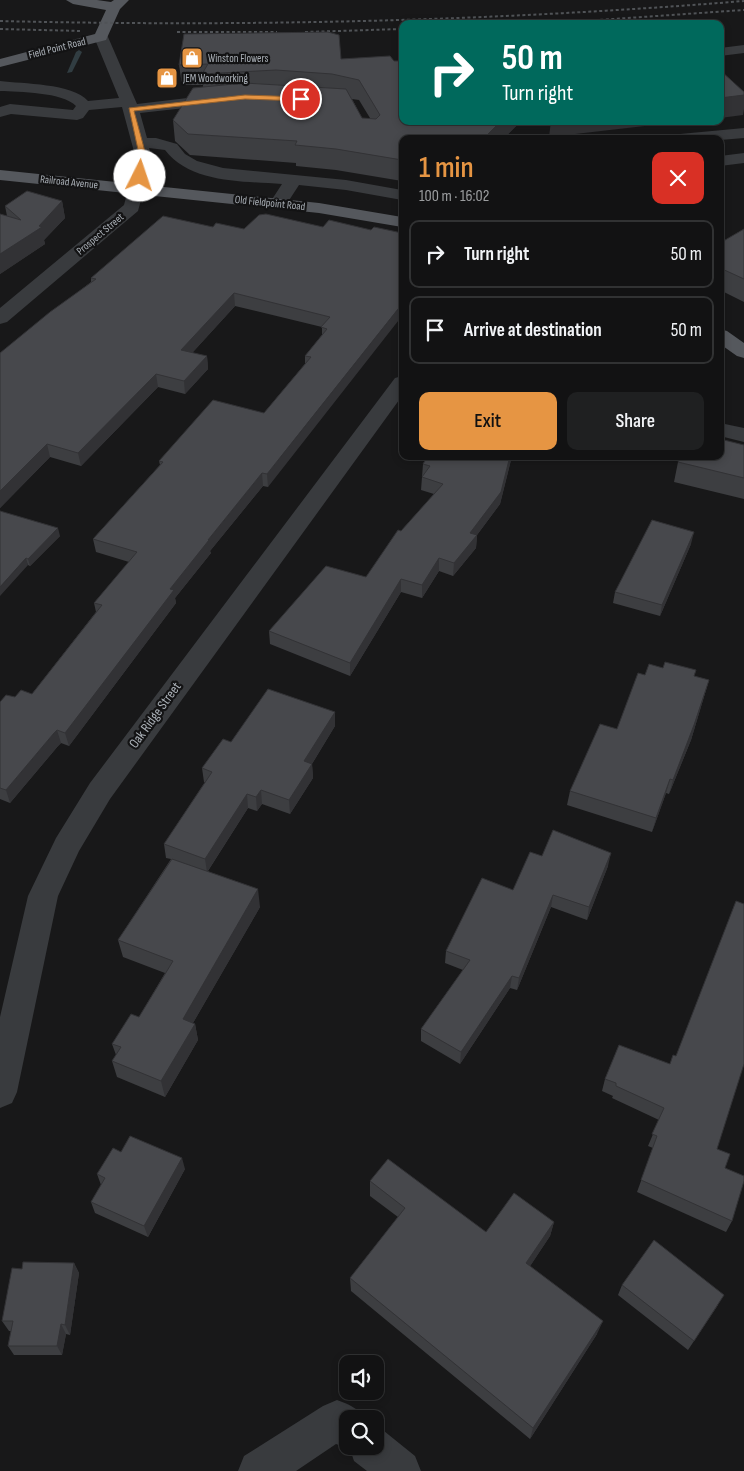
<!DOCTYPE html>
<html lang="en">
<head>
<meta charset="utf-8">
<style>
  :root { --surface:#121213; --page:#1f2021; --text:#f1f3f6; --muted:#9c9ea0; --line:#313233; --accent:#e69543 }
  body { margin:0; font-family:"Sofia Sans Condensed",sans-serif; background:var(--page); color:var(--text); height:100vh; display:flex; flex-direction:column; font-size:19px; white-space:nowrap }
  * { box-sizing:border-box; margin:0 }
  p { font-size:16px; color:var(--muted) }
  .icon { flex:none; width:28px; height:28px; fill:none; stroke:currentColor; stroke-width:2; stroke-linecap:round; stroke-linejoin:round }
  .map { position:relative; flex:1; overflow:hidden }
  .details { position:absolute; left:399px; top:135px; width:325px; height:325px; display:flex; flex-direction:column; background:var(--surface); border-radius:10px; box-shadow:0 2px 8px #0003,0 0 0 1px var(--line) }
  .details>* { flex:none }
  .guide { position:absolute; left:399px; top:20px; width:325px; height:105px; border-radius:10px; box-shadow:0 2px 8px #0003,0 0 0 1px var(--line); background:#00695c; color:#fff; overflow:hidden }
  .fabs { position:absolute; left:339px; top:1355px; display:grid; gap:10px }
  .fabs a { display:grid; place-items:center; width:45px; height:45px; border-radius:10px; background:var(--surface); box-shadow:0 2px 8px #0003,0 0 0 1px var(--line); font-size:25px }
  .pin { position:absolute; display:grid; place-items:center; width:42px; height:42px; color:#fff; margin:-21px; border:2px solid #fff; border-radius:50%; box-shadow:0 1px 5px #0007 }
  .me { position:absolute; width:55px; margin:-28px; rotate:4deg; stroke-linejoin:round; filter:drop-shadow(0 0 4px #0008) }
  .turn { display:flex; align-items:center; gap:18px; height:105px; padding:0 20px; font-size:22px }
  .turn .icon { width:65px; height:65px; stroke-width:2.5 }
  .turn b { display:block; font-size:35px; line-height:42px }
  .round { display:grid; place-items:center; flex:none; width:52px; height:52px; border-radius:10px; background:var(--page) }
  .summary { display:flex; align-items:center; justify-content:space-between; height:85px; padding:0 20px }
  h1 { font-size:30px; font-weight:600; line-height:38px; color:var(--accent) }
  .button { display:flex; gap:10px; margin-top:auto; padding:10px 20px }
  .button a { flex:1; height:58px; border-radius:10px; background:var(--accent); color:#111; font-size:20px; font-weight:600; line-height:58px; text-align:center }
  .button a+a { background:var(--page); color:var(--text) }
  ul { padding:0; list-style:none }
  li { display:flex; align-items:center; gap:15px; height:68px; margin:0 10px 8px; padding:0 10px; border:2px solid var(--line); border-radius:10px }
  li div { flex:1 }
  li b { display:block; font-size:19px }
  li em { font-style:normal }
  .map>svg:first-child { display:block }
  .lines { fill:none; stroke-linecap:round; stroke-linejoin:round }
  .stream { fill:#313d42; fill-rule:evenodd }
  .minor { fill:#393b3e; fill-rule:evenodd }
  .major { fill:#55585d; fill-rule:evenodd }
  .rail { stroke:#505357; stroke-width:2; stroke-dasharray:3 2.5; stroke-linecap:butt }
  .wall { fill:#3d3e41; fill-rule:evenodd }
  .shaded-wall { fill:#323235 }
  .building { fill:#47484c; stroke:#323235 }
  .route { fill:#e69543; stroke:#96612c }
  .labels { text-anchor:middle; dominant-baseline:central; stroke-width:4.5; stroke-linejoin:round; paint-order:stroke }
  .far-street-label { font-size:11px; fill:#abb1b8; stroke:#131314 }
  .far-poi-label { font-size:11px; fill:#abb1b8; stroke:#131314; text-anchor:start }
  .street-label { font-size:14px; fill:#abb1b8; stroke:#131314 }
</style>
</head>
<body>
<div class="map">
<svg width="744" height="1471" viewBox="0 0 744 1471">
  <rect width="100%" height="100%" fill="#181819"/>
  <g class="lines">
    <!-- stream -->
    <path class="stream" d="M79,50l3,2 -10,20 -5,1 9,-21z"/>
    <!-- minor -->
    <path class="minor" d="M101,33l5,1 2,3 29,67 84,-10 5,2 3,3 -3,3 -5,2 -81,9 7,25h9l21,6 8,10 12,7 26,7 123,12 56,10v10l-56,-10 -47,-5 -15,23 -6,1 -6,-1 -3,-4 13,-20c-38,-3 -91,0 -117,-34l-16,-2 3,11 -14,52 -131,111 -7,2v-16l124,-103 12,-46 -14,-52 -33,3 -6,8 -6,2 -66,-6 -11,3v-10l10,-3 63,6 3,-4c-13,-14 -57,-14 -76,-15v-10c23,3 72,2 88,20l31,-3 -25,-61 2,-3z
      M744,45v8l-24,3v-8z
      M744,128v10l-24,2 -48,-1 2,-3 6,-2z
      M744,153v10l-24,3v-10z
      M402,376v20l-292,403 -31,52 -21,45 -41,196 -5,11 -12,5v-91l28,-121 28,-58 34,-55 305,-405z
      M720,423l24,5v14l-24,-6z
      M337,1400c10,4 23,8 27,19h-16v27h27v-18l9,3 31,25 6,15h-54l-13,-10 -4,-12 -14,-5 -40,27h-58l6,-15 79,-50z"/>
    <!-- major -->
    <path class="major" d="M66,0h31l14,2 3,-2h15l-9,9 -14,31 -106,27v-8l95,-25 11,-24 -33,-6z
      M0,170l319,33 83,14v10l-83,-14 -319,-33z
      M720,329l7,2 17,12v15l-7,-2 -17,-12z"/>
    <!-- rail -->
    <path class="rail" d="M0,21c249,6 496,0 744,-20
      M540,24l204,-14
      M0,29l82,2
      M177,32h100
      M305,32l97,-3"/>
  </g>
  <!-- wall -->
  <path class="wall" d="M341,59l61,62h119l-18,18h-101v42l-66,-11 -40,-4v-3l-106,-8 -15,-14 -2,-21 30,-33v-2h-21l-3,-20zM352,99l7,1 11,18h-8z
    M62,201l3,17 -21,22 1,4 -45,30v-60l7,2 -2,-10z
    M213,227l31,2 79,-2 48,3 -103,257 -5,-1 -53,65 1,2 -36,45 1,5 -107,143 -8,-3 -3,3 -48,57 -10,-4v-97l15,-5 17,-3 64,-82 -2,-9 35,-41 -33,-10 -3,-13 67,-74 -1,-4 105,-48 41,-49v-8l17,-21v-8l-87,-21 -43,47 15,3 1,13 -23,25 -27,-7 -77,79 -31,-9 -50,51v-155l91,-71v-4z
    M744,229v73l-24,-12v-47z
    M744,445v54l-70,-17 4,-20z
    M428,456h84l-12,48 -23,31 -1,13 -23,28 -14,-5 -17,27 -21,-6 -51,84 -80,-32 -1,-13 97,-54 35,-46 33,-37 -13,-4 2,-26z
    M0,511l60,25 -30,30 -2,-1z
    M691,544l-31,72 -47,-13 2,-11z
    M645,675l49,1 15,4 -18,60 -22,54 -3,-1 -14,39 -85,-27 3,-14 47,-62z
    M335,712v14l-23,38 1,14 -23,36 -28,-10 -5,7 -9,-3 -40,63 52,36 -67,116 2,1 3,16 -33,57 -48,-20 -5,-16 4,-6 -4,-11 27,-27 26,-44 -42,-16 -5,-17 53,-81 -5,-1 -2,-14 41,-62h-1l-2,-14 29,-26z
    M542,856l66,10 -21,54 -36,-13 -34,83 -7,-2 -50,76 -39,-23v-12l42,-59 -18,-7 1,-12 67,-61z
    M619,1045l98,104 8,19 7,53 -6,11 -89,-40 16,-44 -5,-2 11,-26 -47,-22 1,-2 -11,-5 3,-12z
    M121,1152l64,17 -37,68 -53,-24 -4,-11 10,-17 -4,-11z
    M370,1181l116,51 68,-10 -4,14 -20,30 67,68 -67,105 -179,-148 -1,-13 48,-61 -28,-21z
    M74,1263l5,10 -9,62 -4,-1 -4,21h-48l-6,-9 3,-15h-2l-7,-10 20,-52z
    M622,1285l96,20 -30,45 -70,-55z"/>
  <!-- shaded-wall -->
  <path class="shaded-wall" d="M744,95v14l-1,6 -23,3v-20z
    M501,121h20l-18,18h-20z
    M551,121h137l-139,16z
    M62,201l3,17 -21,22 1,4 -45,30v-20l39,-28z
    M234,293l1,13 -52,57 -2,-13z
    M402,304v12l-134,171 -1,-13z
    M207,356l1,13 -23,25 -1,-13z
    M156,374l2,13 -77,79 -3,-13z
    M47,444l3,13 -50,51v-17z
    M510,456h2l-12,48 -23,31 -1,13 -23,28 1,-13z
    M262,473l1,13 -53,65 1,2 -36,45 1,5 -107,143 -4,-13 105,-144 38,-49z
    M58,528l2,8 -30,30 -2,-7z
    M694,532l-3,12 -31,72 2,-11z
    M26,558l2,7 -28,31v-9z
    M439,558v13l-17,27v-13z
    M401,579v13l-51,84v-13z
    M709,680l-18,60 -22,54 4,-14z
    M335,712v14l-30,49 -1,-14z
    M57,730l4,13 -3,3 -48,57 -4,-13 48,-57z
    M312,764l1,14 -23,36 -1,-14z
    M670,779l-4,14 -14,39 4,-14z
    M261,790l1,14 -5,7 -1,-14z
    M247,794l1,14 -41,64 -2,-13z
    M611,853l-3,13 -21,54 2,-13z
    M258,889l2,18 -74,128 -3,-16z
    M553,895l-2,12 -34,83 2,-12z
    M512,976l-2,12 -50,76 1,-12z
    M195,1024l3,16 -33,57 -4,-16z
    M182,1158l3,11 -37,68 -4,-11z
    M554,1222l-4,14 -27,41 3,-14z
    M74,1263l5,10 -9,62 -5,-10z
    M603,1321l-6,13 -67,105 3,-11z
    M61,1324l5,10 -4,21 -5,-9z"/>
  <!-- building -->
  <path class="building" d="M328,32l11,3 2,24 49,-3 4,5h8v60h99l-18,18h-81v21l-66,-11 -41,-4 2,-4 -109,-7 -15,-14 20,-32 51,-5 102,6 16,29 14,1 4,-4 -21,-35 -27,-6 -56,-4 -74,4 6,-10 -29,1 5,-31z
    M720,70l24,22v3l-24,3z
    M27,191l35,10 -23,25 3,1 -42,27v-40l21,6 -16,-14z
    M266,214l57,13 6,-7 42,10 3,-3 28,6v71l-135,170 -5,-1 -54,67h1l-39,49 4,1 -109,143 -8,-3 -3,3 -48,57 -6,-2v-86l6,-7 9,2 6,-7 11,4 70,-89 -8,-2 43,-51 -44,-13 70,-77 -4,-1 54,-61 51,13 47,-56 -6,-1 22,-27 -6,-2 9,-10 -96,-24 -53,57 26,6 -23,25 -28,-7 -78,79 -31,-9 -47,47v-138l50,-41 46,-33 -5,-1 72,-62 50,11 3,-4 28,6 15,-14z
    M744,229v50l-24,-11v-25z
    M720,439l24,6v33l-66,-16 3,-6h39z
    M428,456h82l-9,36 -31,41 7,2 -23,28 -15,-5 -17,27 -21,-6 -51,84 -81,-32 57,-65 40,11 32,-47 3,1 42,-47 -21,-7 8,-11 -7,-2z
    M0,511l58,17 -30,31 -2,-1 -26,29z
    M652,520l42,12 -32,73 -47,-13z
    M665,662l31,8 -2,6 15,4 -15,45 -21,55 -3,-1 -14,39 -86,-27 30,-67 17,5 21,-56 7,2 4,-11 14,4z
    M268,689l67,23 -31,49 8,3 -23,36 -28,-10 -5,7 -9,-3 -42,65 -41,-15 48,-72 -10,-4 21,-29 8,3z
    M553,830l58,23 -22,54 -36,-12 -34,83 -7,-2 -51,76 -40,-23 49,-69 -24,-9 36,-73 31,12 17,-38 12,4z
    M172,859l86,30 -75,130 12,5 -34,57 -49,-20 9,-14 -9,-3 19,-30 8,3 34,-56 -55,-21z
    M736,901l8,3v160l-27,85 13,5 -5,14 19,8v5l-12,40 -91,-41 16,-44 -5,-2 12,-26 -48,-22v-3l-11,-4 14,-34 51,19 3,-9 3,1z
    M130,1136l52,22 -38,68 -53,-24 14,-24 -8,-4 16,-26 8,4z
    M388,1159l98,73 28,-39 40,29 -28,41 77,58 -70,107 -183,-150 55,-70 -35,-27z
    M654,1240l70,55 -30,46 -72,-56z
    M23,1262l51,1 -9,62 -4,-1 -4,22h-49l5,-25h-11l10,-53 10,1z"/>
  <!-- route -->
  <path class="route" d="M245,95l56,2 3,2 -3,2 -56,-2 -111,12 13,48 -3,17 -6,2 2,-19 -11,-51z"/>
  <!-- icons -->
  <defs>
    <g id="shop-square" transform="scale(1.125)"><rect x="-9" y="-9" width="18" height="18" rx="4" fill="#e69543" stroke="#131314"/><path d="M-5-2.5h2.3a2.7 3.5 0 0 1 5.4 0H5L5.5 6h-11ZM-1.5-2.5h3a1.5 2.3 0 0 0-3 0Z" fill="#fff"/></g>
  </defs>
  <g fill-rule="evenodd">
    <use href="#shop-square" x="192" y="58"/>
    <use href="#shop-square" x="167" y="78"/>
  </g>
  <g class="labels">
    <!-- far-street labels -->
    <g class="far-street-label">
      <text transform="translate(57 48) rotate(-14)">Field Point Road</text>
      <text transform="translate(69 182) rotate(6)">Railroad Avenue</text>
      <text transform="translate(270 203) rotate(6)">Old Fieldpoint Road</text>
      <text transform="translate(100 234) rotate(-40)">Prospect Street</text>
    </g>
    <!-- far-poi labels -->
    <g class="far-poi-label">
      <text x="208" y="58">Winston Flowers</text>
      <text x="183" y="78">JEM Woodworking</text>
    </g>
    <!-- street labels -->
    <g class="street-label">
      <text transform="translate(155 715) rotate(-54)">Oak Ridge Street</text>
    </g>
  </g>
</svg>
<div class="fabs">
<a><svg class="icon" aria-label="sound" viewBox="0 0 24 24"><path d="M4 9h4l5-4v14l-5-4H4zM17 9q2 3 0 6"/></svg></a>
<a><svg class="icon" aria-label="search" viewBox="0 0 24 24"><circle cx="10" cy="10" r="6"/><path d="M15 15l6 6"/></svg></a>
</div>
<div class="pin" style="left:301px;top:99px;background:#d93025"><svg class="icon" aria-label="arrive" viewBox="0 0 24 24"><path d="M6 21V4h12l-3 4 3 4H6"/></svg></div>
<svg class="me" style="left:140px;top:176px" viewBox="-20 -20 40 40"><circle r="19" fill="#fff"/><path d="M0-13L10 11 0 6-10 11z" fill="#e69543"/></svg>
<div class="guide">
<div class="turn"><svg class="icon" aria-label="right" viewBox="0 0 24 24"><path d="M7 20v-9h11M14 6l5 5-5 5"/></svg><div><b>50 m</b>Turn right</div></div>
</div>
<section class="details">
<div class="summary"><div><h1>1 min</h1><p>100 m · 16:02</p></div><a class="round" style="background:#d93025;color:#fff"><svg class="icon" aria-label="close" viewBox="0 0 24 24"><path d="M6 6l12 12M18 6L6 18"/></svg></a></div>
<ul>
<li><svg class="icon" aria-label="right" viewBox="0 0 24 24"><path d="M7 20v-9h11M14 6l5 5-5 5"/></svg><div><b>Turn right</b></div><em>50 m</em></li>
<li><svg class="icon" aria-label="arrive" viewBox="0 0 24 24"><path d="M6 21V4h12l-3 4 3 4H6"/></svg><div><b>Arrive at destination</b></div><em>50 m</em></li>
</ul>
<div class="button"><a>Exit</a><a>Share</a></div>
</section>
</div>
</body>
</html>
